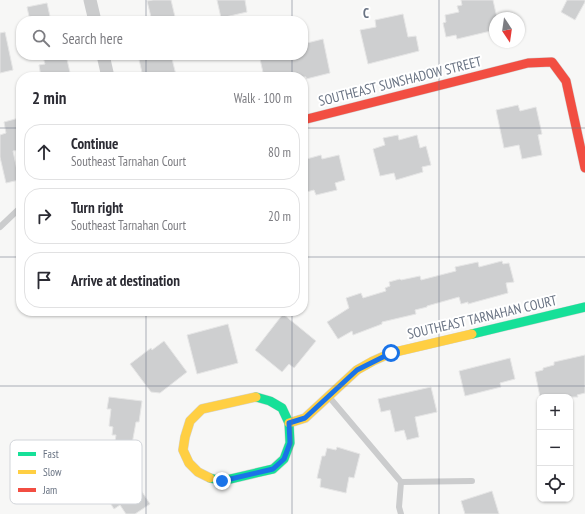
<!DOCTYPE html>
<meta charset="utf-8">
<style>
body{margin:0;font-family:"PT Sans Narrow",sans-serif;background:#f7f7f7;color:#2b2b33}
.controls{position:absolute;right:12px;bottom:12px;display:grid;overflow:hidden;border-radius:8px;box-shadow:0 1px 3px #0004}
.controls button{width:36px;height:36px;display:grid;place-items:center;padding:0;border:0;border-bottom:1px solid #e1e1e2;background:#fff;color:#2b2b33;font:20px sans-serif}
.compass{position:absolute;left:489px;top:12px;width:36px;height:36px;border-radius:50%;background:#fff;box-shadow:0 1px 3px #0004;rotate:167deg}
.stop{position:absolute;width:12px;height:12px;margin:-9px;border:3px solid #1a73e8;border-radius:50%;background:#fff}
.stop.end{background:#1a73e8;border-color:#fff;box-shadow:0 1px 4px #0008}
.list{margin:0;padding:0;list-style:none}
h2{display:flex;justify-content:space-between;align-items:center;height:52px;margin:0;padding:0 16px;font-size:17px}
h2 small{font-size:13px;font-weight:400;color:#7c7c81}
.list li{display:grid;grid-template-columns:26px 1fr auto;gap:12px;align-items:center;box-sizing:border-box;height:56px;margin:0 8px 8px;padding:0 8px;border:1px solid #e1e1e2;border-radius:16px}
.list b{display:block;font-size:15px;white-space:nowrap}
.list p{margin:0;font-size:13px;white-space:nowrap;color:#7c7c81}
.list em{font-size:13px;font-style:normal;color:#7c7c81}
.icon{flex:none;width:22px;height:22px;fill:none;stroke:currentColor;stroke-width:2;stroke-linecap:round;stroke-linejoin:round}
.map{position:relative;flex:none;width:585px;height:514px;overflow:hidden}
.search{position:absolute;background:#fff;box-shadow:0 1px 3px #0004;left:16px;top:16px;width:292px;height:44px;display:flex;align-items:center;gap:10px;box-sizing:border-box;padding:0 14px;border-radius:16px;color:#7c7c81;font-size:15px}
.panel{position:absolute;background:#fff;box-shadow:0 1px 3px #0004;left:16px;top:72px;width:292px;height:244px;border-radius:16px}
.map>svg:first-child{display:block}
.building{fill:#cecfd0;stroke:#e6e6e6}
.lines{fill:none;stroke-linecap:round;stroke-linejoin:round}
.fast-casing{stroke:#d4d4d4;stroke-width:10}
.slow-casing{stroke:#d4d4d4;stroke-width:10}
.jam-casing{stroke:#d4d4d4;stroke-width:10}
.lane{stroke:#cbcccd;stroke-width:6}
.street{stroke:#cbcccd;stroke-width:13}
.fast{stroke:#16e098;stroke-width:9}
.slow{stroke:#ffcf43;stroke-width:9}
.jam{stroke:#f24e42;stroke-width:9}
.route{stroke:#1a73e8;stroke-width:5}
.grid{fill:none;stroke:#697383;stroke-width:1;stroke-opacity:0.55}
.labels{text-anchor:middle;stroke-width:4;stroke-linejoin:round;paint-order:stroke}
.street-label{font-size:14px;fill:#697383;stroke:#fff}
.key{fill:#fff;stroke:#d2d5da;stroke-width:1}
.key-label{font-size:11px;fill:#697383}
.grid-label{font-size:13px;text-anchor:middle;font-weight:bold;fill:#697383;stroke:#fff;stroke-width:4;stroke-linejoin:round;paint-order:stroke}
</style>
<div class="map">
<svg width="585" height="514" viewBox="0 0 585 514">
<rect width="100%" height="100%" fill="#f7f7f6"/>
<path class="building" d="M153,0H171L176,21H152L147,1Z
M217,0H245L247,12L221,18Z
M461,0H493L497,18H495V30L457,39L456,35L446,37L443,23L446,22L445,15L459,12L457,6L462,5Z
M567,0H585V2L575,20L561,12Z
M47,3L51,21H30L27,7Z
M403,14L408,37L416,36L419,51L368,64L360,30L376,27L375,20Z
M5,32L13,70L0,73V33Z
M323,39L330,73L306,79V77H293L292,73L272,77H264L260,59L276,55H303V44Z
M51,55H66L71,77H41L39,65L45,64L43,57Z
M138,55H171L176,75L168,77H143Z
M518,105L520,111L536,107L542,134L538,135L542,155L522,159L519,145L504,148L496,110Z
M19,118L21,126V150L13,151L19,180L6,183L0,157V135L6,133L4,122Z
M398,135L399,140L417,135L420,148L426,146L431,165L422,167L423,172L396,180L394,173L380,176L373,149L385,145L383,138Z
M321,155L322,159L339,155L345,180L335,183L337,190L316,195L314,190L303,193V160Z
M502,261L503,264L509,263L514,282L506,283L508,293L468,304V302L461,304L459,297L427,306V307L415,310L416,314L382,322V324L353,335L352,331L338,339L327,322L349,308L346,298L361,293L363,298L386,291L385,288L390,286L389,282L400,279L401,280L420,276L421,280L456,271L455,267L478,262L479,267Z
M283,314L316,341L294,368L289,364L282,372L255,350Z
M228,324L238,363L197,374L187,335Z
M164,341L187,372L160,393L151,392L130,364L151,348L152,350Z
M585,355V393L577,395L578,397H540L535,372L543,370V368L554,365V362Z
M510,358L515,379L500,383L501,387L465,396L459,371Z
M431,387L437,412L415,417L419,437L407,440L404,430L395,432L390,410L381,412L378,399Z
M109,397L142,401L139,422H136L132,444L115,442L116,435H112L113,427L109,426L111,409H107Z
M337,447L360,454L354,478L349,477L346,493L320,487L321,479L317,478L322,456H325L327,448L336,450Z
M118,455L150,504L135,514H126L120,505L114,509L97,482L106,477L99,467Z
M492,491L499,514H465L461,501Z"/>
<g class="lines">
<g class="fast-casing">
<path id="fast" d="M472,334L585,307
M210,478L222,481L273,469L284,459L290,443L289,423L282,408L270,401L256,397"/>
</g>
<g class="slow-casing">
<path id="slow" d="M289,423L305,418L357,370L373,361L391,353L472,334
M210,478L198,472L189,463L183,450L185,437L190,421L202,409L256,397"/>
</g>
<g class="jam-casing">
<path id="jam" d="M303,120L528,63L552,62L566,81L585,168"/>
</g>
<path class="lane" d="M0,227L21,207
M330,398L401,482L472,481
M401,482L399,507L401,514"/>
<path class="street" d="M90,0L95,21
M103,55L108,77"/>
<use href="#fast" class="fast"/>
<use href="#slow" class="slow"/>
<use href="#jam" class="jam"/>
</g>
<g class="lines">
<path class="route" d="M222,481L273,469L284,459L290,443L289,423L305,418L357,370L391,353"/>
</g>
<path class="grid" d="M146,0V21M292,0V21M439,0V514M146,55V77M292,55V77M0,128H21M303,128H585M0,257H21M303,257H585M146,311V514M292,311V514M0,386H585"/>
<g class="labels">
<g class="street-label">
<text transform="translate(400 81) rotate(-14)" y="5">SOUTHEAST SUNSHADOW STREET</text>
<text transform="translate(482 317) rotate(-13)" y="5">SOUTHEAST TARNAHAN COURT</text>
</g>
</g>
<rect x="10" y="440" width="132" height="64" rx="6" class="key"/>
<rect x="18" y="452" width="18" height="4" fill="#16e098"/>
<rect x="18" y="470" width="18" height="4" fill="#ffcf43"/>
<rect x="18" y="488" width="18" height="4" fill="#f24e42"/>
<g class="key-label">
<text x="43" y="458">Fast</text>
<text x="43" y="476">Slow</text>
<text x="43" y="494">Jam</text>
</g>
<g class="grid-label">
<text x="366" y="18">C</text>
</g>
</svg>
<div class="controls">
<button>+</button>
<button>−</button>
<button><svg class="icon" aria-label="locate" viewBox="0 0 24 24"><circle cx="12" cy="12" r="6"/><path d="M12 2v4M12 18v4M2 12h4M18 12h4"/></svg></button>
</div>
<svg class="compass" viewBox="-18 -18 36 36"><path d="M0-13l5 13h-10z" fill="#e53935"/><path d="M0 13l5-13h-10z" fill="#7c7c81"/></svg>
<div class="stop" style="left:391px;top:353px"></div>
<div class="stop end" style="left:222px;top:481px"></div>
<div class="search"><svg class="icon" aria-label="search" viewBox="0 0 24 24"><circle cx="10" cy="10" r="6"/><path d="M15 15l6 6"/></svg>Search here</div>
<section class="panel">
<h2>2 min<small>Walk · 100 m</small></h2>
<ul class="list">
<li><svg class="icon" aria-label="ahead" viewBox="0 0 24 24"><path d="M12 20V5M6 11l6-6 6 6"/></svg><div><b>Continue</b><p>Southeast Tarnahan Court</p></div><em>80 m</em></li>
<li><svg class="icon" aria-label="right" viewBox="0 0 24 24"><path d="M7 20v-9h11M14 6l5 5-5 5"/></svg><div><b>Turn right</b><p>Southeast Tarnahan Court</p></div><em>20 m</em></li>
<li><svg class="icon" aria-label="arrive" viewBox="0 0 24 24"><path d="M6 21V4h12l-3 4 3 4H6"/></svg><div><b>Arrive at destination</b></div></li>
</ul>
</section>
</div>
